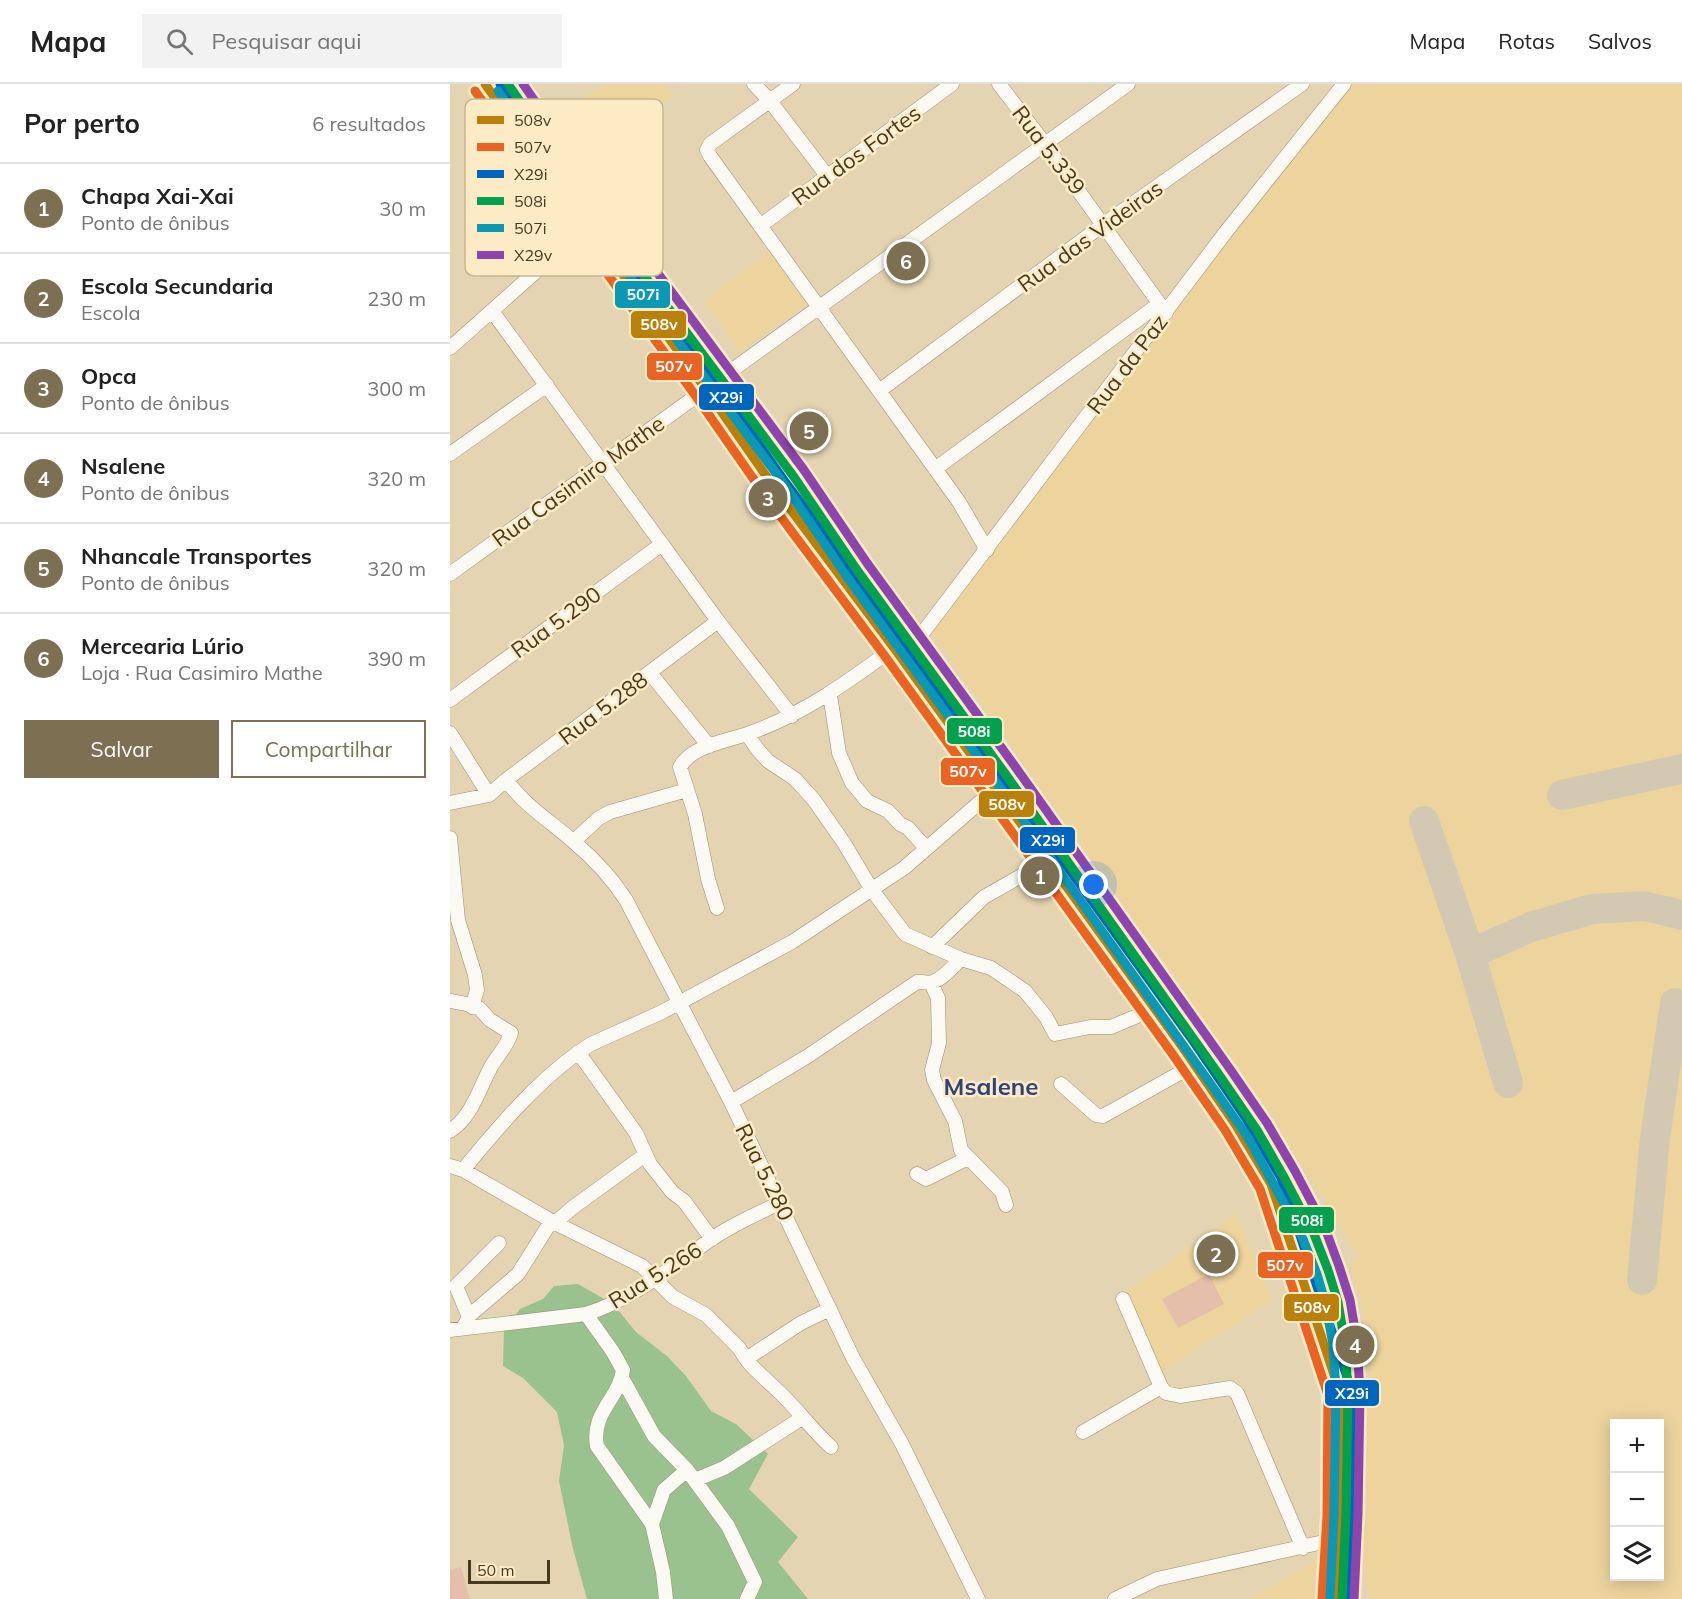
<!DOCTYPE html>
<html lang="pt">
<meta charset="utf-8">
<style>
body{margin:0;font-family:Mulish,sans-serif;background:#f2f2f2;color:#222}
.controls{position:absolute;right:18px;bottom:18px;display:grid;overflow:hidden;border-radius:0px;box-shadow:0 3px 15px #0003}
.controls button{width:54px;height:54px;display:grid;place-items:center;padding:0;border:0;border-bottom:2px solid #e0e0e0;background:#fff;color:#222;font:30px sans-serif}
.scale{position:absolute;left:18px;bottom:15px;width:82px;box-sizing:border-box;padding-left:6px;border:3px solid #45391f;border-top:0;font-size:16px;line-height:21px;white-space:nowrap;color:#45391f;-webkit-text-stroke:4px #fcebc5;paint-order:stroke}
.you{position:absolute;left:644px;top:801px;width:21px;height:21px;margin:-15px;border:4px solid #fff;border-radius:50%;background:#1a73e8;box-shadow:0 0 0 9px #1a73e833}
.badge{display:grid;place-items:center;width:39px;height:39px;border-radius:50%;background:#7d6f52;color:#fff;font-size:20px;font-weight:700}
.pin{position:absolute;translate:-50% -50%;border:3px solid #fff;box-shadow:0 2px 6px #0006}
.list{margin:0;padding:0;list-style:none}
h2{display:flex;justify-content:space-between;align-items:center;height:78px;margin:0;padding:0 24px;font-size:26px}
h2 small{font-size:20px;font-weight:400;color:#767676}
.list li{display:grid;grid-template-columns:39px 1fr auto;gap:18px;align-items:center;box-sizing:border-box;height:90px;padding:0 24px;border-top:2px solid #e0e0e0}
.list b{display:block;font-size:22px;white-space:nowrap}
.list p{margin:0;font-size:20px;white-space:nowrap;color:#767676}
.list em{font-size:20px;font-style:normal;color:#767676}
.actions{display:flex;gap:12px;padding:18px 24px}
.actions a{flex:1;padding:14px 0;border:2px solid #7d6f52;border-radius:0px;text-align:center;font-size:21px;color:#7d6f52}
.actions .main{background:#7d6f52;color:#fff}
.icon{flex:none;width:33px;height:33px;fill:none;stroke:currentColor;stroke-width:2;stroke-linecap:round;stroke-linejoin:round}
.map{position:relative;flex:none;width:1232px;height:1515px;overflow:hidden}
header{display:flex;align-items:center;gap:36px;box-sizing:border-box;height:84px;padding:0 30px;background:#fff;border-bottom:2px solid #e0e0e0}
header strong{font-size:28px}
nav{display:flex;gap:33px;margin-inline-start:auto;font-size:21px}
.search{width:420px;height:54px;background:#f2f2f2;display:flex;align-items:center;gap:15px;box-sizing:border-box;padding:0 21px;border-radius:0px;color:#767676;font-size:22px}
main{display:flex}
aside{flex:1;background:#fff}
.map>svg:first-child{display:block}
.built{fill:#edd49d;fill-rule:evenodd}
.green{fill:#e6bfab}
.water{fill:#9ac28f}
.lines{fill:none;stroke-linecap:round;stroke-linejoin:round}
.taxiway{stroke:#d3c9b3;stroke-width:30}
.minor-casing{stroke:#9b8f73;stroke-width:15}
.trunk-casing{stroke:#9b8f73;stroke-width:22}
.minor{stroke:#fbf9f3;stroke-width:14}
.trunk{stroke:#fbf9f3;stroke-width:21}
.bus-1-casing{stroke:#fcebc5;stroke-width:14}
.bus-2-casing{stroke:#fcebc5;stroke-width:14}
.bus-3-casing{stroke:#fcebc5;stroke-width:14}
.bus-4-casing{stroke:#fcebc5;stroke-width:14}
.bus-5-casing{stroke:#fcebc5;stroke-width:14}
.bus-6-casing{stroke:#fcebc5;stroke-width:14}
.bus-1{stroke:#b9800b;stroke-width:9}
.bus-2{stroke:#e96322;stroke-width:9}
.bus-3{stroke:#0065bd;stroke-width:9}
.bus-4{stroke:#03a14e;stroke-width:9}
.bus-5{stroke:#0a98b4;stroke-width:9}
.bus-6{stroke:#8e44ad;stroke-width:9}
.labels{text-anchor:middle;stroke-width:5;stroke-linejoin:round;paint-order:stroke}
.street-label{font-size:22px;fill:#45391f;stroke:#fcebc5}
.neighbourhood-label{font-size:24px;font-weight:bold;fill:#2e427b;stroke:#fcebc5}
.key{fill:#fcebc5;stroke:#c5b693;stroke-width:1.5}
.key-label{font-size:16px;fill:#45391f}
.line-badge{stroke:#fcebc5;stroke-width:2}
.badge-label{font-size:16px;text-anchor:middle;font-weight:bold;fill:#fff}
</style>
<header>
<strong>Mapa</strong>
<div class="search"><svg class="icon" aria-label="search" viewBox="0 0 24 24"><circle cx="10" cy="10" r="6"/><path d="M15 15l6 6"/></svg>Pesquisar aqui</div>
<nav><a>Mapa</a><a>Rotas</a><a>Salvos</a></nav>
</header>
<main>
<aside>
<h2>Por perto<small>6 resultados</small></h2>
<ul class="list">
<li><span class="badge">1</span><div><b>Chapa Xai-Xai</b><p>Ponto de ônibus</p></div><em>30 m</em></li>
<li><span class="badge">2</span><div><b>Escola Secundaria</b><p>Escola</p></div><em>230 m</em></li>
<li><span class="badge">3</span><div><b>Opca</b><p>Ponto de ônibus</p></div><em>300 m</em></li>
<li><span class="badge">4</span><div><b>Nsalene</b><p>Ponto de ônibus</p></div><em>320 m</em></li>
<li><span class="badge">5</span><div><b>Nhancale Transportes</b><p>Ponto de ônibus</p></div><em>320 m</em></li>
<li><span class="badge">6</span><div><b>Mercearia Lúrio</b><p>Loja · Rua Casimiro Mathe</p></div><em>390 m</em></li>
</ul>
<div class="actions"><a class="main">Salvar</a><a>Compartilhar</a></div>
</aside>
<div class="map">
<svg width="1232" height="1515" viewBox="0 0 1232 1515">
<rect width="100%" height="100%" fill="#e4d4b1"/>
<path class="built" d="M154,0H216L224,11L140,70L111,30Z
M891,0H1232V1515H920L913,1474L919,1247L900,1182L908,1171L819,1029L475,539ZM1164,1340H1210V1492H1164Z
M322,165L359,218L289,267L254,217Z
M786,1129L822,1217L712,1287L674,1210Z
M865,1477L863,1515H799Z"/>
<path class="green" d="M759,1190L774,1220L728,1244L712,1215Z
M11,1483L20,1515H0V1486Z"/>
<path class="water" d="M128,1200L163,1220L186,1248L217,1272L236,1292L261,1327L286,1340L318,1370L299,1405L348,1453L328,1478L358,1515H137L123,1465L109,1397L114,1361L107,1328L73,1294L53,1282L54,1246L70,1225L93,1215L104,1202Z"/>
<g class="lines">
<path class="taxiway" d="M1112,711L1232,685
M974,737L1020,870L1058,999
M1020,870L1081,843L1142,825L1194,822L1232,831
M1192,1196L1205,1054L1225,919"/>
<g class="minor-casing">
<path id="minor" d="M304,0L320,17L378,93
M343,0L260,60L257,66L260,72L509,418L537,466
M549,0L595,60L716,229
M310,142L502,0
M42,227L268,537L342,632
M0,264L137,142
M429,307L654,140L852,0
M0,370L97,301
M485,385L709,220
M0,490L678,0
M462,563L775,149L894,0
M444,564C396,599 354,630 297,650L308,666L318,677L345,695L364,716L394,759L422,806L455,850L511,875L541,884L575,907L596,933L605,950L640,943H661L704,925
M200,589L259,662
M380,611L389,669L402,699L417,717L438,727L450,740L458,744L476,764
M0,616L212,460
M0,649L39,711
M56,696C76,723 99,736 124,758C144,775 162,794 176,816L281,1018L403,1274L452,1360L528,1515
M39,711L56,696L268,537
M0,719L39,711
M0,754L8,836L25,891L27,906L22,923L29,924L40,936L61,949C58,961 48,971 42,981C29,1004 23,1032 0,1047
M124,757L149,734L160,728L237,706
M267,824L258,795L245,730L230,683C241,662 277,657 297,650
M482,863L534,813L578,788
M481,899L488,914L489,959L482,986L484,996L505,1037L511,1066L552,1108L556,1121
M0,917L22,921
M128,968L186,1049L200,1080L222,1108L234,1117L262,1155
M611,1000L646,1031L653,1032L744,981
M281,1018L358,972L467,898C473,897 477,900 482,898C492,896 503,882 511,875
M0,1082L13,1086L105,1139L192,1182L223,1213L256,1231L289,1264L296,1275L351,1239L380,1225
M13,1086C49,1042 93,990 141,960L212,928L342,858L454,784L545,705
M467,1090L476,1095L518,1074
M673,1215L711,1303L716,1309L730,1312L780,1304L787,1309L853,1464
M136,1230L163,1268L173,1286C169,1315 141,1328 147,1362L202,1440L213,1488L216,1515
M19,1233L6,1202L49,1159
M13,1244L20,1231L68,1190L100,1139H105L122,1124L195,1071
M0,1246L136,1230C183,1215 220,1184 260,1156C282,1141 306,1130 330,1119
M296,1275C305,1287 316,1295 326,1305C346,1323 361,1345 381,1363
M172,1294L204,1352L237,1386L278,1442L305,1498L297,1515
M633,1348L711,1303
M245,1396L274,1384L352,1334
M202,1440L214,1406L237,1386
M665,1515L707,1495L887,1455"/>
</g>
<g class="trunk-casing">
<path id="trunk" d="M35,0L255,304L326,406L444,564L600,782L731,961L785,1040L821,1100L890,1309L889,1432L884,1515
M58,0L141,120L344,393L407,486L554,688L711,910
M782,1009C825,1072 868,1142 887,1217C895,1246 896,1277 898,1308"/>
</g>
<use href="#minor" class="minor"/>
<use href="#trunk" class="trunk"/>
<g class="bus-1-casing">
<path id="bus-1" d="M35,0L255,304L326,406L444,564L731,961L785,1040L821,1100L890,1309L889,1432L884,1515"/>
</g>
<g class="bus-2-casing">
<path id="bus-2" d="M25,7L245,311L316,413L434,571L721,968L775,1046L810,1105L878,1311L877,1432L872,1514"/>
</g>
<g class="bus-3-casing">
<path id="bus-3" d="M50,0L265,297L336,399L454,557L741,954L795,1033L831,1094L902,1308L901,1432L896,1515"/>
</g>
<g class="bus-4-casing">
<path id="bus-4" d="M58,0L141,120L344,393L407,486L554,688L770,992L807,1046L834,1093L864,1150L878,1186L888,1218L895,1260L898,1309L896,1430L892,1515"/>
</g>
<g class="bus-5-casing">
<path id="bus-5" d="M48,7L131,127L334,400L397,493L544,695L760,999L797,1052L823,1099L853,1155L867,1190L876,1221L883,1261L886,1309L884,1430L880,1514"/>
</g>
<g class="bus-6-casing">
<path id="bus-6" d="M73,0L151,113L354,386L417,479L564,681L780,985L817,1039L845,1087L875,1144L889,1182L900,1216L907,1258L910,1309L908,1430L904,1515"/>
</g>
<use href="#bus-1" class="bus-1"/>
<use href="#bus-2" class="bus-2"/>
<use href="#bus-3" class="bus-3"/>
<use href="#bus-4" class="bus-4"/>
<use href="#bus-5" class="bus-5"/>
<use href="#bus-6" class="bus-6"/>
</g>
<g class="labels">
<g class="street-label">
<text transform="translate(599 66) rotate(53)" y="8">Rua 5.339</text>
<text transform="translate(406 71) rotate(-36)" y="8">Rua dos Fortes</text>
<text transform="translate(640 152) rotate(-36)" y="8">Rua das Videiras</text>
<text transform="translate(677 280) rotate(-53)" y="8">Rua da Paz</text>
<text transform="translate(128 397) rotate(-36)" y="8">Rua Casimiro Mathe</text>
<text transform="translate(106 538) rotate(-36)" y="8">Rua 5.290</text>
<text transform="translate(153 624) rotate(-37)" y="8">Rua 5.288</text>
<text transform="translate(315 1088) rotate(64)" y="8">Rua 5.280</text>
<text transform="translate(205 1191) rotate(-32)" y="8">Rua 5.266</text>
</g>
<g class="neighbourhood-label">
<text x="541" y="1011">Msalene</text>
</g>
</g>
<rect x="15" y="15" width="198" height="177" rx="9" class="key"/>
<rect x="27" y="32" width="27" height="8" fill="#b9800b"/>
<rect x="27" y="59" width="27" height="8" fill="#e96322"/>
<rect x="27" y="86" width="27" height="8" fill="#0065bd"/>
<rect x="27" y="113" width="27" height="8" fill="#03a14e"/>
<rect x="27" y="140" width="27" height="8" fill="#0a98b4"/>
<rect x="27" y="167" width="27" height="8" fill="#8e44ad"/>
<g class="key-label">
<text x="64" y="42">508v</text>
<text x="64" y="69">507v</text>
<text x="64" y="96">X29i</text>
<text x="64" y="123">508i</text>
<text x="64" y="150">507i</text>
<text x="64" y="177">X29v</text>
</g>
<g class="line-badge">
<rect x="164" y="196" width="57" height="29" rx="6" fill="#0a98b4"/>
<rect x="180" y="226" width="57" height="29" rx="6" fill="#b9800b"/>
<rect x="196" y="268" width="57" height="29" rx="6" fill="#e96322"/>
<rect x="248" y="299" width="57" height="28" rx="6" fill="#0065bd"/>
<rect x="496" y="633" width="57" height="28" rx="6" fill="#03a14e"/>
<rect x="490" y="673" width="56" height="29" rx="6" fill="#e96322"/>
<rect x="528" y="706" width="57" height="28" rx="6" fill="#b9800b"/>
<rect x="569" y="742" width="57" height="28" rx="6" fill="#0065bd"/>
<rect x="828" y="1122" width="57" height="28" rx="6" fill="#03a14e"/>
<rect x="807" y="1167" width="57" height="28" rx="6" fill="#e96322"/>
<rect x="833" y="1209" width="57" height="29" rx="6" fill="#b9800b"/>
<rect x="874" y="1295" width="56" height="28" rx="6" fill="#0065bd"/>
</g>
<g class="badge-label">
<text x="193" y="216">507i</text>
<text x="209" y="246">508v</text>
<text x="224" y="288">507v</text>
<text x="276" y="319">X29i</text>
<text x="524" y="653">508i</text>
<text x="518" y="693">507v</text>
<text x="557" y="726">508v</text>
<text x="598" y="762">X29i</text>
<text x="857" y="1142">508i</text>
<text x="835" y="1187">507v</text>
<text x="862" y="1229">508v</text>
<text x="902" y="1315">X29i</text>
</g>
</svg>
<div class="controls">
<button>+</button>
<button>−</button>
<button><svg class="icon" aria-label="layers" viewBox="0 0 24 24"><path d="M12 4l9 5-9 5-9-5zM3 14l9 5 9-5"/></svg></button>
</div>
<div class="scale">50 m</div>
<div class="you"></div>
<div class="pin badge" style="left:590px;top:792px">1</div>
<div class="pin badge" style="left:766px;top:1170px">2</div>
<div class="pin badge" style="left:318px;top:414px">3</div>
<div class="pin badge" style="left:905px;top:1261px">4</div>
<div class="pin badge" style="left:359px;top:347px">5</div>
<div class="pin badge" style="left:456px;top:177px">6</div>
</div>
</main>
